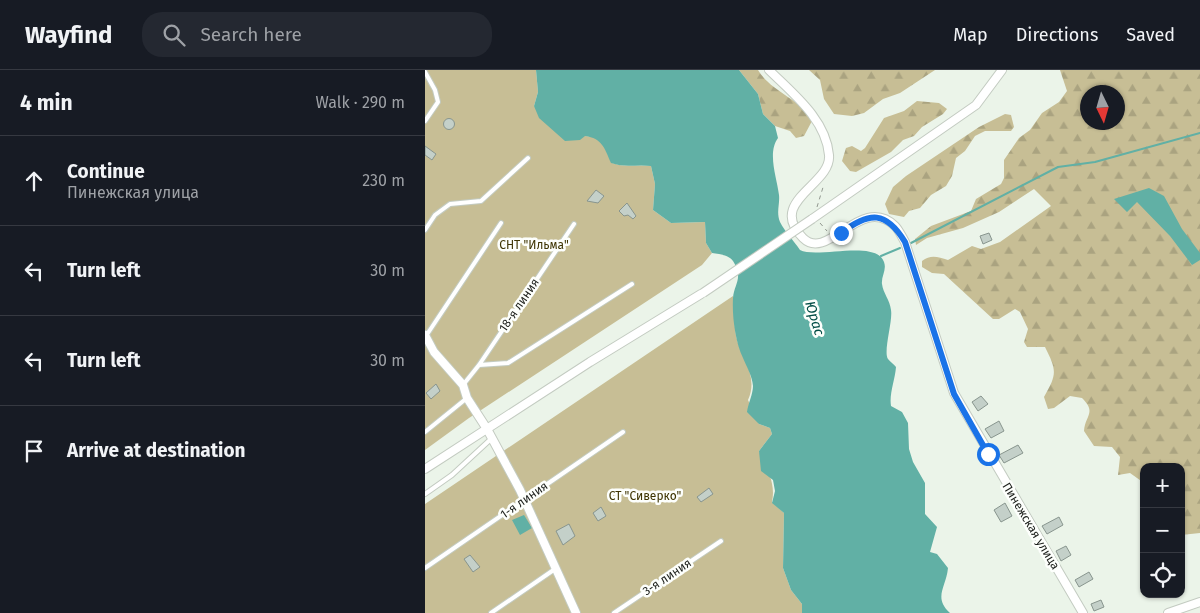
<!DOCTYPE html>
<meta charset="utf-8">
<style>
body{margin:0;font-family:"Fira Sans",sans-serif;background:#242831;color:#f1f3f6}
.controls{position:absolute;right:15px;bottom:15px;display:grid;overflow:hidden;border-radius:10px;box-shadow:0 1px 4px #0004}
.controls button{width:45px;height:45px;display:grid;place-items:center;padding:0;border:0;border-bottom:1px solid #363941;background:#171b24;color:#f1f3f6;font:25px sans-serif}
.compass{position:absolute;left:655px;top:15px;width:45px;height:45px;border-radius:50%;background:#171b24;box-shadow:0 1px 4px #0004;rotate:175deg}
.stop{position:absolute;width:15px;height:15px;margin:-11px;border:4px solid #1a73e8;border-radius:50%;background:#fff}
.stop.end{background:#1a73e8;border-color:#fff;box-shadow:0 1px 5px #0008}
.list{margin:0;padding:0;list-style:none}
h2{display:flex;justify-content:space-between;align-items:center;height:65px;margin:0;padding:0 20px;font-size:21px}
h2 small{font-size:16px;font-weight:400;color:#9ea1a6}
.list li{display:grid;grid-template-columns:32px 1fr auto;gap:15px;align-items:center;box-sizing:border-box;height:90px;padding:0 20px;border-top:1px solid #363941}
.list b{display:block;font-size:19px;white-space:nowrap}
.list p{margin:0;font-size:16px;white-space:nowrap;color:#9ea1a6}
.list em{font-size:16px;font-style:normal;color:#9ea1a6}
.icon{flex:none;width:28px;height:28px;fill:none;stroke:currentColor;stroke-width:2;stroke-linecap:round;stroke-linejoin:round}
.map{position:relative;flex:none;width:775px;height:543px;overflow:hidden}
header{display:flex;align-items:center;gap:30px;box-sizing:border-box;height:70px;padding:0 25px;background:#171b24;border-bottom:1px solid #363941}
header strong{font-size:24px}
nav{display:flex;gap:28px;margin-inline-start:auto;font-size:18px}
.search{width:350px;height:45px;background:#242831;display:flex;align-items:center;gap:12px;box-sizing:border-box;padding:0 18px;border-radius:20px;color:#9ea1a6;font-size:19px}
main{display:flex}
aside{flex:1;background:#171b24}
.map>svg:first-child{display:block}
.green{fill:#c7be95}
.forest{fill:url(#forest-firs);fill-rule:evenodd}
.water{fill:#61b0a5}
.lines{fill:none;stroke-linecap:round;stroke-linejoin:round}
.stream{stroke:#61b0a5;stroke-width:2}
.building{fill:#c4d0c9;stroke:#88958e}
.lane-casing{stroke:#c3cbc1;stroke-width:6}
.street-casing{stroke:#c3cbc1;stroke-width:10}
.path{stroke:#929890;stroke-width:1;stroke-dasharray:4 4;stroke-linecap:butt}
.lane{stroke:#fff;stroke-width:4}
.street{stroke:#fff;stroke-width:8}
.street-bridge-casing{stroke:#c3cbc1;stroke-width:10;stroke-linecap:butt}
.street-bridge{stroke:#fff;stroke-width:8}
.route{stroke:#1a73e8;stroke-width:6}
.labels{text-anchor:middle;stroke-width:5;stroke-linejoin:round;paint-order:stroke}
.park-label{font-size:12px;fill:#3e3402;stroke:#fdfffc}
.street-label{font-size:12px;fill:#1b1e1a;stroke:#fdfffc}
.water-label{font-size:14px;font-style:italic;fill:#024d45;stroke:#fdfffc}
</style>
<header>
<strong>Wayfind</strong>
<div class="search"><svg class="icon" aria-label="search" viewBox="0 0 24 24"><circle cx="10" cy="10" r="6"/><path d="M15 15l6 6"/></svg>Search here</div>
<nav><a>Map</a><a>Directions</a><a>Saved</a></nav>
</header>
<main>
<aside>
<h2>4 min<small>Walk · 290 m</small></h2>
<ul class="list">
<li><svg class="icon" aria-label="ahead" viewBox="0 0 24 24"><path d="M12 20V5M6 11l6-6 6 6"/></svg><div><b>Continue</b><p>Пинежская улица</p></div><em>230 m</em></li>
<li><svg class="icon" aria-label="left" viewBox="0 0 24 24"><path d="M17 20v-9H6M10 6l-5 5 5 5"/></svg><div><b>Turn left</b></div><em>30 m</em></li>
<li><svg class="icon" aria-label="left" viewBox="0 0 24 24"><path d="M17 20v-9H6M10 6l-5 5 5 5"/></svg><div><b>Turn left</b></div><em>30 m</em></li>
<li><svg class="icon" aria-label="arrive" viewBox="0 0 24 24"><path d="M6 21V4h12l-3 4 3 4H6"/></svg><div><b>Arrive at destination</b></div></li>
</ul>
</aside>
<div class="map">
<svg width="775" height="543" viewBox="0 0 775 543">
<defs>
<pattern id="forest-firs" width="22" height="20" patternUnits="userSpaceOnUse" patternTransform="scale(1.25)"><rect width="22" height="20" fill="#c7be95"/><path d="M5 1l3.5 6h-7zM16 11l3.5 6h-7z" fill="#aaa380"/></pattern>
</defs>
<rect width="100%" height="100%" fill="#ebf4e9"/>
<path class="green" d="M0,0H111L113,22L109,36L160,66L170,67L177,72L187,93C200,98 212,94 226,96L230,114L228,140L246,153L280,152L281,173L287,183L277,195L44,348L0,380Z
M308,226C309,239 309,253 311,266C316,289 334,305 323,330L334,354L345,358L347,364L334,381C342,399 351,413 347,432L359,443L358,498L366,520L377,534V543H0V434Z"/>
<path class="forest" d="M314,0H333C346,22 375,28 387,51L379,66L371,68L365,61L350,56L338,44L333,24Z
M384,0H510L475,23L458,29L439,43L427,46L409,44L399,29L395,10Z
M635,0H775V463L756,465V397H719V413L705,403L693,405L695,387L687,377L669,376L659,361C660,345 672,343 657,328L645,326L629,338L623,339L619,327C632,304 632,301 620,277H602L599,272L603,259L595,242L590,239L574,249H568L519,204L507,203L497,197V191C506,184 513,187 523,190L547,176L556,179L575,172L626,136L609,119L574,142L538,158L502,168L491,175L490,169L506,156L546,141L551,129L576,114L579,108V90L594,68L605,60L617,43L634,32L642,21ZM662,22H692V52H662Z
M492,31L514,33L522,39L518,44L497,57L489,66L478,70L466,82L431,102L425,101L417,91L421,78L427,76L436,81L440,78L459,48L479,41Z
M580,44L586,45L589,57L586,61H560L550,66L540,81L531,88L527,106L521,116L506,125L495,138L484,141L479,147L464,144L460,134L468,117L481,106L554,57Z"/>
<path class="water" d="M111,0H314L333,24L338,44L350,56L353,68C342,83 352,108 354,125C355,134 351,142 355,152C360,162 369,171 375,180C392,189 451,169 459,192C462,200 456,206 457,214C458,223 465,230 466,240C468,251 458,282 463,289C465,292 469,294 471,297C470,310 464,324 466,336L477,342L483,353L484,379L488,392L500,413V444L512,457L505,482L512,484L523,498C521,518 508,527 525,543H377V534L366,520L358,498L359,443L347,433L350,421L348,410L336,401L334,381L347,364L345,358L334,354L322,342C323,334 328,324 328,316C327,305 322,298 318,288C310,271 307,246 308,228C309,214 319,208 308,191C304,185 294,184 287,183L281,173L280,152L246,153L228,140L230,114L226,96C212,94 200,98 186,93C180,79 177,68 160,66L155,70L140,71L114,48L109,36L113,22Z
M724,118L739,126L757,159L775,183V190L767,195L745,166L712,132L702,142L689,129Z
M99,445L107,458L95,465L87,450Z"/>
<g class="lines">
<path class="stream" d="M486,173L633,97L670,92L775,63
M456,186L475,178"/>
</g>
<path class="building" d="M18.5 54a5.5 5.5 0 1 1 11 0a5.5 5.5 0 1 1-11 0Z
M0,76L11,84L7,90L0,85Z
M171,120L179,126L173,133L162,131Z
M202,133L211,146L208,149L203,145L199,146L194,141Z
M564,163L567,170L558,174L555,166Z
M11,314L15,321L6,329L1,323Z
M556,326L563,334L553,341L547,332Z
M574,351L579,361L566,368L560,359Z
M593,375L598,383L579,393L574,385Z
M284,418L288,424L276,432L272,427Z
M580,433L587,446L576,452L569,440Z
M176,437L181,446L173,451L168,443Z
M634,447L638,455L622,464L617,456Z
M144,454L150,466L138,475L131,461Z
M641,476L646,485L636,491L631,481Z
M45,485L55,497L48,502L39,489Z
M664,502L668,509L654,517L650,510Z
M676,530L679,537L669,541L666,534Z"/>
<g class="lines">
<g class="lane-casing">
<path id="lane" d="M0,2L10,20L13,32L0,51
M0,160L10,145L25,134L56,131L103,88
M1,266L76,153
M54,295L83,293L207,214
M38,315L54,295L149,154
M0,362L42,328
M0,424L27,405L67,368
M0,498L198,362
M66,543L130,499
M189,543L296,471"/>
</g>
<g class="street-casing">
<path id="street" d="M344,0C367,23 401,49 404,85C407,115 341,131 378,168C403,193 436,123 470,156C474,160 477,167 480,172L529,323L658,543
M387,149L551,35L577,0
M0,265L9,282L38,315L42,328L62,359L95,420L151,543
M0,399L165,292L276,224
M743,543L775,532"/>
</g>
<path class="path" d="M392,137L399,114
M395,153L402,161"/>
<use href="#lane" class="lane"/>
<use href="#street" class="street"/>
<g class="street-bridge-casing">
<path id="street-bridge" d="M278,223L387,149"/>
</g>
<use href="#street-bridge" class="street-bridge"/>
</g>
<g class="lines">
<path class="route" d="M416,163C445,141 461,141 480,172L529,324L563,384"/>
</g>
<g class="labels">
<g class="park-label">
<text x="109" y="179">СНТ "Ильма"</text>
<text x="220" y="430">СТ "Сиверко"</text>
</g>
<g class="street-label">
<text transform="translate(94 235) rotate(-56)" y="4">18-я линия</text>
<text transform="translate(99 430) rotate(-35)" y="4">1-я линия</text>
<text transform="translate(606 456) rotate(59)" y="4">Пинежская улица</text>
<text transform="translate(242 507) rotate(-34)" y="4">3-я линия</text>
</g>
<g class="water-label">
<text transform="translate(390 248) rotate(73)" y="5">Юрас</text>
</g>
</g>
</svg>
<div class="controls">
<button>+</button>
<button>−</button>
<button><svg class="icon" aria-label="locate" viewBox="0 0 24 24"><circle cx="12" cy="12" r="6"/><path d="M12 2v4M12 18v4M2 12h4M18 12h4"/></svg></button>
</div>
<svg class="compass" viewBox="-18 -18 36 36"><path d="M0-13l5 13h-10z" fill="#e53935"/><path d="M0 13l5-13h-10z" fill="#9ea1a6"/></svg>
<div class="stop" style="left:563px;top:384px"></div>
<div class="stop end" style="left:416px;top:163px"></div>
</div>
</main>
